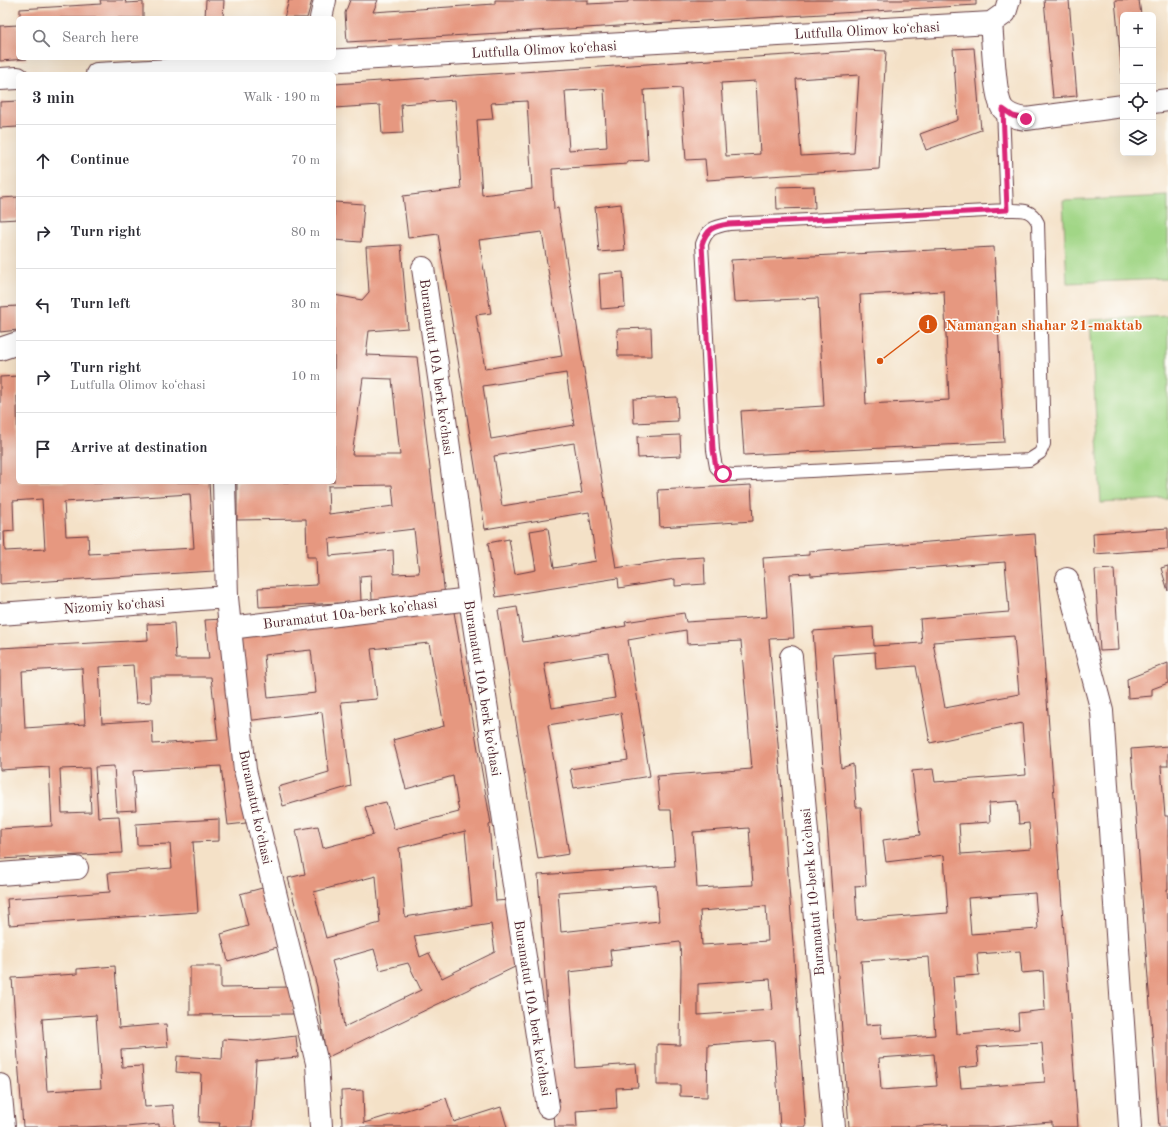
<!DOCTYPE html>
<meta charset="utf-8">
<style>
body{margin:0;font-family:"Old Standard TT",serif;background:#f2f2f3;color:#2b2b33}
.controls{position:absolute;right:12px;top:12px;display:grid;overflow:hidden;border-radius:6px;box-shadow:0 4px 16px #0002}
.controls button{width:36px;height:36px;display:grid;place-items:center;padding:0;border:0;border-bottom:1px solid #e1e1e2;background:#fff;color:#2b2b33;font:20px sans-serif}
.stop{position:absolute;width:12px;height:12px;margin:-9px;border:3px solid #db2777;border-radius:50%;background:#fff}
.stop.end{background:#db2777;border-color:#fff;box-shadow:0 1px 4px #0008}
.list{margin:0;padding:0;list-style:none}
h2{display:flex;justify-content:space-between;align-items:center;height:52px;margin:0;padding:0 16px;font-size:17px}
h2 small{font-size:13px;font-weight:400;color:#7c7c81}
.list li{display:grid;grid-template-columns:26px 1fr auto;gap:12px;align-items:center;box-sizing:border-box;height:72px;padding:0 16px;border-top:1px solid #e1e1e2}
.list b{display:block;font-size:15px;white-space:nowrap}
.list p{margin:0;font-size:13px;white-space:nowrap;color:#7c7c81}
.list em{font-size:13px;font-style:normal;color:#7c7c81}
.icon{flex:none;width:22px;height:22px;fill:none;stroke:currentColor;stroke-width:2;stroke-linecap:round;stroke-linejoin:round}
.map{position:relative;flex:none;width:1168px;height:1127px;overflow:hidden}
.search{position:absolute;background:#fff;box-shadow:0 4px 16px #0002;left:16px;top:16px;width:320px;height:44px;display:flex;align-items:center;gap:10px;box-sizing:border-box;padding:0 14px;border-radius:6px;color:#7c7c81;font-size:15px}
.panel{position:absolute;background:#fff;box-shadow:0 4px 16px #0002;left:16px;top:72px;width:320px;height:412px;border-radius:6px}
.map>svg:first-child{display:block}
.green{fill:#a1d686;stroke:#767a58}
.building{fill:#e69880;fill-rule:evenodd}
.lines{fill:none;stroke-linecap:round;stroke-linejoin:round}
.service-casing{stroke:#643c42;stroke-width:14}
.minor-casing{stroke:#643c42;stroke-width:24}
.service{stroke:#fff;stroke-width:12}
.minor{stroke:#fff;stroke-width:22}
.route{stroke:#db2777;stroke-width:5}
.labels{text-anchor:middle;stroke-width:3;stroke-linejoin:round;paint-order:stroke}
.street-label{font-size:14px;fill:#4a1f2b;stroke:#fdfcf7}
.leader{fill:none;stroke:#d8530f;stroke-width:1.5}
.callout-dot{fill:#d8530f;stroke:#fdfcf7;stroke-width:1.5}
.mark-label{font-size:12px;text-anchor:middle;font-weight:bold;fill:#fff}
.callout-label{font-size:15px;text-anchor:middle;font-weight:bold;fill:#d8530f;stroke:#fdfcf7;stroke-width:3;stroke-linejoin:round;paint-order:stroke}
</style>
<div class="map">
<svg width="1168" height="1127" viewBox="0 0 1168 1127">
<rect width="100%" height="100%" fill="#fdfcf7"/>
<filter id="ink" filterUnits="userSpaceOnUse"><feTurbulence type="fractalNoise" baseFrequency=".025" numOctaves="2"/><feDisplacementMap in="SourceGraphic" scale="8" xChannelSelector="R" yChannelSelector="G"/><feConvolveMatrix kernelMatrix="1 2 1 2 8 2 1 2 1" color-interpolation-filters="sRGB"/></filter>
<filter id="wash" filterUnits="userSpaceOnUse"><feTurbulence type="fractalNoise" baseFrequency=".012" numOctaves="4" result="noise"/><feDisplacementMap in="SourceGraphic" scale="16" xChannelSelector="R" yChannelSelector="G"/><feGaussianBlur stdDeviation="0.9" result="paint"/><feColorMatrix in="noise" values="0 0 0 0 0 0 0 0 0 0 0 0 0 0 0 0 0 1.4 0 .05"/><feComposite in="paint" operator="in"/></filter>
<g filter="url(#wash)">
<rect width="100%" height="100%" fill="#f4e1c7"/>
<path class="green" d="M1168,196V279L1067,283L1063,201Z
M1168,316V499L1101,503L1090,320Z"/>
<g id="blocks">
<path class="building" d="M100,0H125L126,3L143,2V18H20V9L101,4Z
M206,0H224L223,18H205Z
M289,0H312L307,18H284Z
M350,0H378L373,12L495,4V0H588V4L628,2V0H976V5L347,42L345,13Z
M1044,0H1069L1077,96L1053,98Z
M1115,0H1139L1141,15H1123V74H1122Z
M18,25V58H26L27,59L0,61V26Z
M974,48L981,130L926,150L920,134L958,120L953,49Z
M866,50L886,51L879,169L707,180L705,159L686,160L681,88L644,90L648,160L627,161V164L552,169L554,209L558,208L616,568L673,559L704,557L705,584L675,586V579L619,588L618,578L496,597L488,543L509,539L515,574L536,570L530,531L548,528L554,568L596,561L589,512L485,529L438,234L408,238L403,196L461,189L455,100L401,104L403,133L382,134L380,105L334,108V84ZM859,75L854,153L801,156L796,79ZM756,81L760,154L726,156L721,83ZM604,89L607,147L569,150L565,91ZM527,101L532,189L482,195L477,120L493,119L491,103ZM542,232L562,356L485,369L476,315L491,313L479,240ZM566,373L574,425L491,439L483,386ZM574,443L582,493L502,506L494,456Z
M18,101V127L0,128V102Z
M814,186L815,208L777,209L776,187Z
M18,197V219L0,220V198Z
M334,202L364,204L361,242L334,240Z
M621,204L625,250L599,252L595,207Z
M401,245L408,328L369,331L366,355L417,357L445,596L372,599L371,575L360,576L361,602L259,607L258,588L317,585L316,557H307L306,519L237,520V482H334V295L362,300L369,292L366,247ZM363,378L392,379L400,455H352ZM392,485L394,506L329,514L328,486ZM414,529L419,573L394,574L393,550L330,556L329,539Z
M994,247L1004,442L744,455L741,411L824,406L818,298L734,302L731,260ZM944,291L949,400L866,404L860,295Z
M623,272L625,307L601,309L599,274Z
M18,306V330L0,332V307Z
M651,328L652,356H618L617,329Z
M18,376V396H17L18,482H209L214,571L0,584V377ZM190,494L194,548L89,554L88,535L66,536L64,502ZM42,499L45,549L5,551L4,532L14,531L13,501Z
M677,397L678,421L634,423L633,399Z
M680,435L681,456L638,458L637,437Z
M751,485L753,521L660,527L658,490Z
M1168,528V549L1094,554L1093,533Z
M1035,534L1078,1127H1052V1122L990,1127H948V1124L904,1127H849L813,631L873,627L874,646L922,643L920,619L1009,612L1005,562L811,576V573L790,574L794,638L769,639L783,802L806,1127H780L774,1040L708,1045L707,1097L680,1096V1085H657V1044L680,1045L681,968L680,942L610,950L612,967L569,972L576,1068L636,1064L638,1087L616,1088L617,1108L576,1111L577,1127H555L538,875L675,866L671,810H660L657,776L752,769L741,641L687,644L686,630L628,640L650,776L574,788L570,769L628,760L621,713L548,725L569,854L538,859L498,610L517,607L523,642L626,626L625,622L684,613L686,622L767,617L763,558L809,555V551ZM1014,636L1019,694L945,708L933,642ZM875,652L876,669L916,666L930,743L1022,723L1026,775L935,782L933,769L912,771L920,835L883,840L886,862L944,855L948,913L857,920L855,886L866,885L861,807H856L853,764L841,768L833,655ZM608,653L615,698L552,708L544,663ZM1017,801L1019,824L1029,823L1031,849L961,854L959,824L990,822L989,803ZM749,828L753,885L697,888L693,832ZM656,885L659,921L561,932L558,892ZM1035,893L1038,929L971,934L968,898ZM766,906L768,941L702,945L700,911ZM1020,951L1022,973L1043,971L1045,1010L1018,1013L1019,1029L957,1034L953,977L979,975L977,954ZM929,957L935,1035L882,1039L881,1024L866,1025L861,961ZM770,979L773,1010L698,1015V984ZM1042,1043L1045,1082L961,1088L959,1068L979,1066L977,1047ZM934,1054L937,1086L881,1090L879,1058Z
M1168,566V591L1161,568Z
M1114,569L1119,650L1100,651L1095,570Z
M454,612L491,824L489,825L496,901L509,900L519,965L326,1058L317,987L288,878L305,874L296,830L318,826L323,848L373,835L365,807L386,802L394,829L459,812L453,776L406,789L393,740L444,726L429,643L371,649L377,699L341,702L351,786L283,806L278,787L329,772L322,712L245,721L235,636ZM311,650L316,693L268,698L264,655ZM465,831L472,906L405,917L399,848ZM376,876L380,923L326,938L314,892ZM491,924L495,952L442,978L429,953L420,957L414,936ZM374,949L380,970L408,963L421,990L344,1027L338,982L332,961Z
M223,619L246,823L228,825L221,766L133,771L136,810L117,811L114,766L95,767L98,817L119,816L122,853L0,859V829L52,826L49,767L0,770V648L148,640L147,624L174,623L176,659H209L205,620ZM133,665L136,703L151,702L150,677H211L218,740L153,744L152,720L102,723L99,667ZM82,668L85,724L25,728L22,671ZM89,768L91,812L62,813L60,769Z
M1168,663V683L1152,689V696L1128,698L1127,679Z
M1168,746V766H1161L1165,816H1168V889H1167L1168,905V1127H1159L1131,749Z
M219,819V841L193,842L198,912L9,925L7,899L110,892L108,873L172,868L170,844L137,845L136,824Z
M266,887L281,946L228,961L221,934L248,926L240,894Z
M115,966L119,1028L166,1024L168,1047L121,1050L122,1067L142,1066L145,1107L173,1105L175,1127H159V1124L126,1127H106V1126L84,1127H23L12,978L77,974V969ZM96,1015L101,1088L47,1091L42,1019Z
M190,966H221V988L292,987L293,1014L190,1015Z
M296,1036L298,1057L256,1061L252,1127H219L220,1123L199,1122L201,1074L176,1072L177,1056L222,1059L223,1039L254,1041Z
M363,1090L364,1123L446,1098L454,1122L501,1107L507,1127H342L341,1091Z"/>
</g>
</g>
<g filter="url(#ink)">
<use href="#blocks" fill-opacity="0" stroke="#643c42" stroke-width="1"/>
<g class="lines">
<g class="service-casing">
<path id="service" d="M1003,109L1007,210C1021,210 1031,208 1038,223L1044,444L1040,453L1029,460L733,475L723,474L716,467L713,450L702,244C707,229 713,227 729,224L1007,210"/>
</g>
<g class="minor-casing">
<path id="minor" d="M321,18L325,0
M991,23C993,40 994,98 1003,109C1009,116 1018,118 1026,119L1123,106
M97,74L991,23L1005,13L1009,0
M0,79L18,78
M1153,102L1168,100
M423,268L443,405L470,599L548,1107
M0,349L18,343
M224,482L227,597L230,628L245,770L317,1063L321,1127
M1067,579L1102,711L1130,1127
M0,614L227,597
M230,628L470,599
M791,657L834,1127
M0,874L77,868
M0,1085L4,1127"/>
</g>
<use href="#service" class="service"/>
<use href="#minor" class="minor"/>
</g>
</g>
<g class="lines" filter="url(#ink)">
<path class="route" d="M723,474L716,467L713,450L702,244C707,229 713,226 729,224L1007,210L1003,109L1013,116L1026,119"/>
</g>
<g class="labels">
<g class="street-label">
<text transform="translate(867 30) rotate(-3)" y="5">Lutfulla Olimov koʻchasi</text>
<text transform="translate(544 49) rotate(-3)" y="5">Lutfulla Olimov koʻchasi</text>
<text transform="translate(437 367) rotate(82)" y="5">Buramatut 10А berk koʼchasi</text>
<text transform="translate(114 605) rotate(-4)" y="5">Nizomiy koʻchasi</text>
<text transform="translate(350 613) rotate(-7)" y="5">Buramatut 10а-berk koʼchasi</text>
<text transform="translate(483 688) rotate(81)" y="5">Buramatut 10А berk koʼchasi</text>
<text transform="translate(256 807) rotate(78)" y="5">Buramatut koʻchasi</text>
<text transform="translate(812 892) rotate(-95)" y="5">Buramatut 10-berk koʼchasi</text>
<text transform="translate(533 1008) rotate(81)" y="5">Buramatut 10А berk koʼchasi</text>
</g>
</g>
<path class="leader" d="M880 361L928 324"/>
<g class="callout-dot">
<circle cx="880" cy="361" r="4"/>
<circle cx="928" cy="324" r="10"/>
</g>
<g class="mark-label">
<text x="928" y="329">1</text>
</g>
<g class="callout-label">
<text x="1044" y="330">Namangan shahar 21-maktab</text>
</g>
</svg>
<div class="controls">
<button>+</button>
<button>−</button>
<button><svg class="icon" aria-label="locate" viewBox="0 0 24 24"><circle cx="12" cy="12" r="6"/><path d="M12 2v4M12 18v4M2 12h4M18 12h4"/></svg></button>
<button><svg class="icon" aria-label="layers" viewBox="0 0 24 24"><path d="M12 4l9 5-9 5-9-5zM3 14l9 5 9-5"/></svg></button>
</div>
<div class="stop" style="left:723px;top:474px"></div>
<div class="stop end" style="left:1026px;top:119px"></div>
<div class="search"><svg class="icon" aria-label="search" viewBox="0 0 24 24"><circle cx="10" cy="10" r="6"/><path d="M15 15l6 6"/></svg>Search here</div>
<section class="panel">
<h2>3 min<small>Walk · 190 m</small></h2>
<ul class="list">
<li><svg class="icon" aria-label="ahead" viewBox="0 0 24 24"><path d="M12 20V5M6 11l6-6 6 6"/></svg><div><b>Continue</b></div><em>70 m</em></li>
<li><svg class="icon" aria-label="right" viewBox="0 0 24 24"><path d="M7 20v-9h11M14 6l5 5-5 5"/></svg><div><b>Turn right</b></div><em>80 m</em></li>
<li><svg class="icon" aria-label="left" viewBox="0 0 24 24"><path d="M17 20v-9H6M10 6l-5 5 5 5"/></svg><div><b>Turn left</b></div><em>30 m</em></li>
<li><svg class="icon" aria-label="right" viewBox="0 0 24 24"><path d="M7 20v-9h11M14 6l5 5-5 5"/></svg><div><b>Turn right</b><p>Lutfulla Olimov koʻchasi</p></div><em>10 m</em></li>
<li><svg class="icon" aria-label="arrive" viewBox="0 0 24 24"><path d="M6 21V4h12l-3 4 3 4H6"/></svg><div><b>Arrive at destination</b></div></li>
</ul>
</section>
</div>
